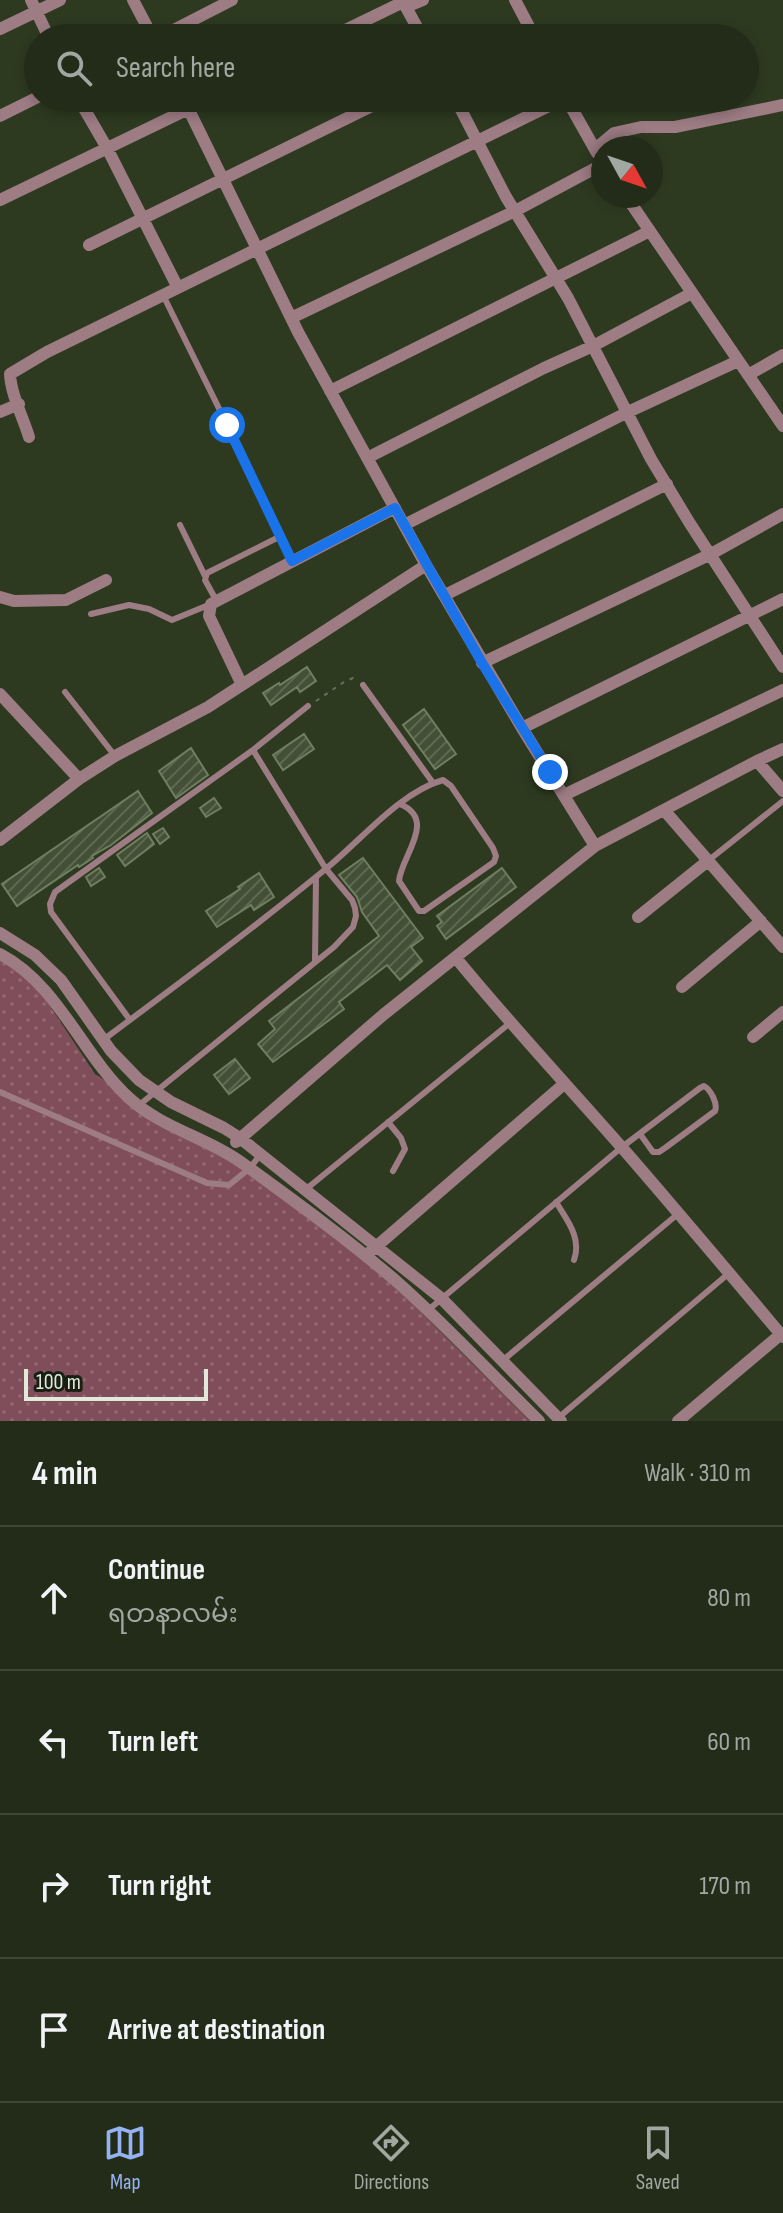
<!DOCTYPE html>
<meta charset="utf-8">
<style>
body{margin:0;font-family:"Sofia Sans Condensed","Noto Sans Myanmar",sans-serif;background:#2a3421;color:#f1f3f6}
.compass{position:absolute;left:591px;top:136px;width:72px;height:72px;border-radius:50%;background:#222c18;box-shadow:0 4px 12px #0003;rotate:130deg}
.scale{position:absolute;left:24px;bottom:20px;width:184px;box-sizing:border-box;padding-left:8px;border:4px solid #e1eada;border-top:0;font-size:22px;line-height:28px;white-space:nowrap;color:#e1eada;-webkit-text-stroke:6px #191f13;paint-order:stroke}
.stop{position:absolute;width:24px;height:24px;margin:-18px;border:6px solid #1a73e8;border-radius:50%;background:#fff}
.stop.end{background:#1a73e8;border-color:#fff;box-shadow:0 2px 8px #0008}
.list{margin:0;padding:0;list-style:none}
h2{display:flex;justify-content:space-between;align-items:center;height:104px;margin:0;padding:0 32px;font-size:34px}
h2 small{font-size:26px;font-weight:400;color:#a2a7a2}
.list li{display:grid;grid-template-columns:52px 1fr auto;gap:24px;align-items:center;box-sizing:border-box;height:144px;padding:0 32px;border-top:2px solid #3f4837}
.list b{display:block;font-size:30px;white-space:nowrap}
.list p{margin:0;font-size:26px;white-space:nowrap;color:#a2a7a2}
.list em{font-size:26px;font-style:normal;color:#a2a7a2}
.icon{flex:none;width:44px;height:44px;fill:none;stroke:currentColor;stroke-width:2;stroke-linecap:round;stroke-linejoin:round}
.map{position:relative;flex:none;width:783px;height:1421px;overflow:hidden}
.search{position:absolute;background:#222c18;box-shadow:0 4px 12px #0003;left:24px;right:24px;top:24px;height:88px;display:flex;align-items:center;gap:20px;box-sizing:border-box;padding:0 28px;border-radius:44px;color:#a2a7a2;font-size:30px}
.sheet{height:680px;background:#222c18}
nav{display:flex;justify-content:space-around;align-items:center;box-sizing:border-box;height:112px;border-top:2px solid #3f4837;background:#222c18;font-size:22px;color:#a2a7a2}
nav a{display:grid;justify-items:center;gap:4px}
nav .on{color:#95b2f1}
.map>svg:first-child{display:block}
.grass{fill:url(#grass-dots)}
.building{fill:url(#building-hatch);stroke:#6f7e61;stroke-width:2}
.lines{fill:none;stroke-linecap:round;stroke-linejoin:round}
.path{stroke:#66725b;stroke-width:2;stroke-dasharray:4 6;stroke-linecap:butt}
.lane{stroke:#9d7c84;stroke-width:6}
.street{stroke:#9d7c84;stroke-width:12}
.route{stroke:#1a73e8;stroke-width:10}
</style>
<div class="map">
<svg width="783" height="1421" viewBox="0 0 783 1421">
<defs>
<pattern id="grass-dots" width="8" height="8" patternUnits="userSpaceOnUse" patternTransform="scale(2)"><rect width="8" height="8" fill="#804e5a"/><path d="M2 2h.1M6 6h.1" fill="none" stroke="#926871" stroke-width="1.8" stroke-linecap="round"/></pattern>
<pattern id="building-hatch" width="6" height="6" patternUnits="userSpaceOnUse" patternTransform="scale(2)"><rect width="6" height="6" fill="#435035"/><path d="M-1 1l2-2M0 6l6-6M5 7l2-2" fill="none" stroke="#5e6952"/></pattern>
</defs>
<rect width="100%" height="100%" fill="#2d3a20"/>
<path class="grass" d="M0,954L32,979L95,1074L152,1112L259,1175L397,1288L530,1421H0Z"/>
<path class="building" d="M307,667L316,681L300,692L297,687L271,705L263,693L279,683L280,685Z
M424,709L456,754L435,769L403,725Z
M304,734L314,749L283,770L273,755Z
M191,748L208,775L176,798L159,771Z
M138,791L152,813L111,845L92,856L93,858L79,867L78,865L17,906L2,884Z
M214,798L221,808L206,817L200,808Z
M163,828L169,837L160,844L153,834Z
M147,833L154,844L125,866L117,855Z
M363,858L423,938L411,947L422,961L400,980L387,965L339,1002L344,1009L273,1062L258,1044L275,1029L269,1021L379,936L362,912L357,897L339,875Z
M99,868L105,877L91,886L86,877Z
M502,868L516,887L446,939L437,926L442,922L437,916Z
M259,873L274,897L254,910L251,905L217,927L206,911L240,889L238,887Z
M235,1059L250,1078L229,1094L214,1075Z"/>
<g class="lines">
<path class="path" d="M316,701L344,682L353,678L355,680"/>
<path class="lane" d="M163,295L278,528L292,561
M180,525L205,576
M216,600L205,580L207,573L281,536
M91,614L129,605L149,609L172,620L211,604
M363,685L433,783
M65,692L115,756
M709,860L783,801
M315,961L316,877
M130,1020L51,912L50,904L55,892L253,750L308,706
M103,1040C177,985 251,930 322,872C359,843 398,793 443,780L451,786L493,848L496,856L494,862L424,911H419L399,881C401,856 438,820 400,804
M0,1092L207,1183L229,1185L250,1168L260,1155
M138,1106L334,947L353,927L356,916L355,908L352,900L326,869L253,750
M388,1122L401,1138L405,1149L393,1171
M305,1190L510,1023
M556,1202C567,1220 582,1238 574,1260
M427,1311L622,1147L700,1088L704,1086C711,1090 718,1104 715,1111L665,1148L659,1152H653L640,1134
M502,1361L679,1213
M558,1418L728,1274"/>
<path class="street" d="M31,0L49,38
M133,0L153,38
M402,0L423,38
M515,0L535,38
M406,7L423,0
M0,29L60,0
M158,38L232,0
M329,38L403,2
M78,98L107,148L178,288
M455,98L506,197L568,298L651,459L689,522L783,667
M566,98L597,153
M0,116L38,97
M595,149L614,133L641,127H675L783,105
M626,196L783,426
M0,200L211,98
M89,245L388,98
M291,318L515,211L603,164
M748,375L783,355
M330,391L650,231
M0,412L19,404
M29,437C23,417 11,395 10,374L47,352L565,98
M367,458L544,368L593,346L692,293
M404,525L628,412L738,361
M426,565L522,728
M445,595L667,484
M0,597L14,601L66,600L106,580
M482,663L711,554L783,514
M242,685L209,616L211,604L395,508
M0,694L79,779L0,840
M757,761L783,791
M79,779L115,756L208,707L426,565L298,332L183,98
M564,795L783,690
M664,810L783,947
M595,846L522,728L783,599
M638,917L709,860
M0,933L35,955L61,980L111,1051L139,1080L171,1102L224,1128L240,1138L441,1298L561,1421
M0,954C59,985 82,1055 129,1098C163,1129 209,1138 245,1165C296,1202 347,1239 395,1280C444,1323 492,1375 539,1421
M456,958C510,1024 568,1086 625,1151C678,1212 730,1274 783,1337
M682,987L761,921
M753,1037L783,1012
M236,1142L383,1015L595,846L757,761L783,749
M370,1252L564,1084
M678,1421L781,1334"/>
</g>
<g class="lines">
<path class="route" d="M227,425L292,561L395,508L482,663L550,772"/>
</g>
</svg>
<svg class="compass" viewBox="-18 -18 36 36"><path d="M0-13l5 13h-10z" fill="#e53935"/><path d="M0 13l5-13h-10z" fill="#a2a7a2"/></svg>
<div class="scale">100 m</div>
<div class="stop" style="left:227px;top:425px"></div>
<div class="stop end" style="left:550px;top:772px"></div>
<div class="search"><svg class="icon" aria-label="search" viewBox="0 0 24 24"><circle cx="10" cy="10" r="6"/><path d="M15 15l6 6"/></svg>Search here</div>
</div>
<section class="sheet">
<h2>4 min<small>Walk · 310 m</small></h2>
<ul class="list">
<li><svg class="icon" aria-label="ahead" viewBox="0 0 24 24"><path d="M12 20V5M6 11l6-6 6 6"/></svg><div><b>Continue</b><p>ရတနာလမ်း</p></div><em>80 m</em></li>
<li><svg class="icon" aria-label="left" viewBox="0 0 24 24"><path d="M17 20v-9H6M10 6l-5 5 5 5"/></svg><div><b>Turn left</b></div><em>60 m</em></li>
<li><svg class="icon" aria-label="right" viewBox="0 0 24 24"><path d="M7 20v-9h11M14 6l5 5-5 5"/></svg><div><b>Turn right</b></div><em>170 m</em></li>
<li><svg class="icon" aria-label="arrive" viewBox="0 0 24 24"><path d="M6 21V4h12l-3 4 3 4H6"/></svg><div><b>Arrive at destination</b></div></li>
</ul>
</section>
<nav>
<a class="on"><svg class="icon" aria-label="map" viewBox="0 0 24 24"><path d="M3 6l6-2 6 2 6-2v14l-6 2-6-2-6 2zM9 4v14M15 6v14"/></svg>Map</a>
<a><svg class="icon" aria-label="directions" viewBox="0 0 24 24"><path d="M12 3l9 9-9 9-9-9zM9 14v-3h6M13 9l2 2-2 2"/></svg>Directions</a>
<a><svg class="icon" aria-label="saved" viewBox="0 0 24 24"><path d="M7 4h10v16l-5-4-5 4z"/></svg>Saved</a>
</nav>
